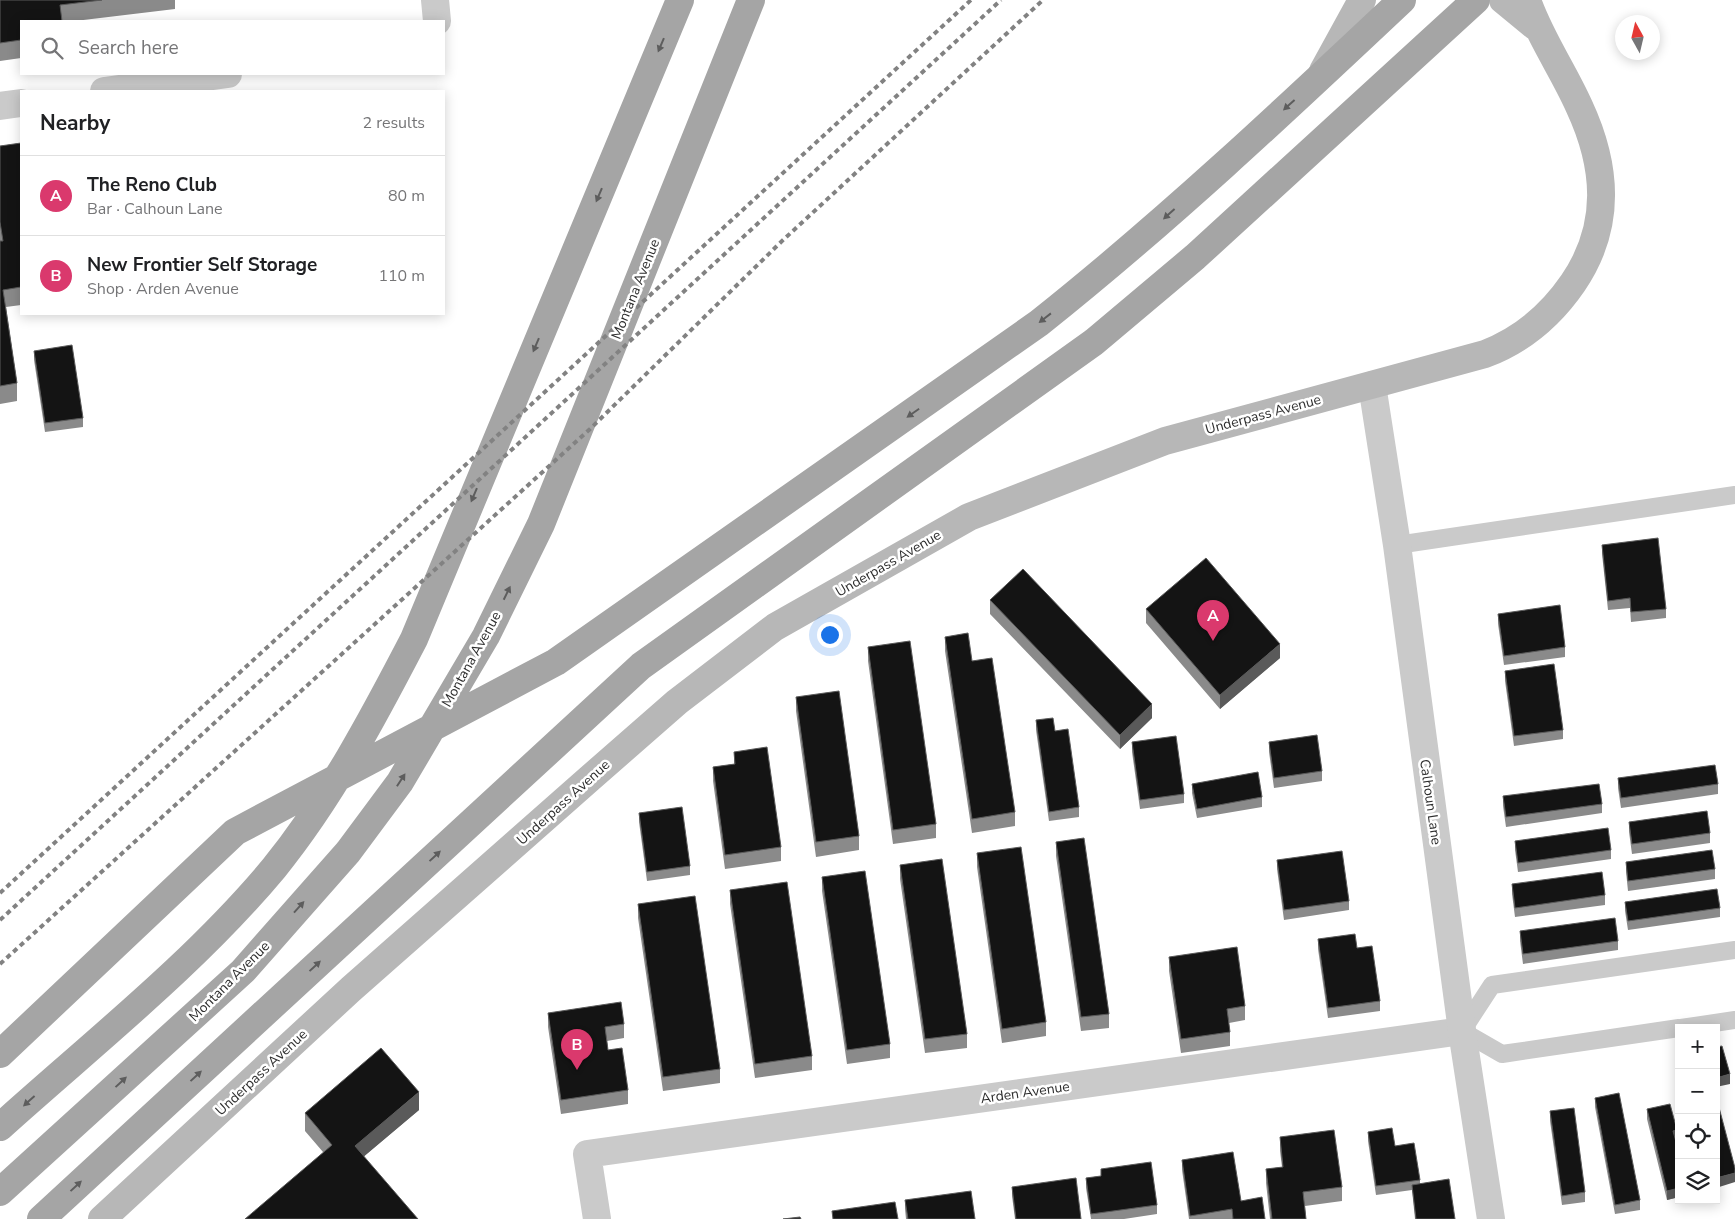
<!DOCTYPE html>
<meta charset="utf-8">
<style>
body{margin:0;font-family:"Nunito Sans",sans-serif;background:#f2f2f2;color:#202124}
.controls{position:absolute;right:15px;bottom:15px;display:grid;overflow:hidden;border-radius:0px;box-shadow:0 2px 12px #0003}
.controls button{width:45px;height:45px;display:grid;place-items:center;padding:0;border:0;border-bottom:1px solid #e0e0e0;background:#fff;color:#202124;font:25px sans-serif}
.compass{position:absolute;left:1615px;top:15px;width:45px;height:45px;border-radius:50%;background:#fff;box-shadow:0 2px 12px #0003;rotate:352deg}
.you{position:absolute;left:829px;top:634px;width:18px;height:18px;margin:-12px;border:4px solid #fff;border-radius:50%;background:#1a73e8;box-shadow:0 0 0 8px #1a73e833}
.badge{display:grid;place-items:center;width:32px;height:32px;border-radius:50%;background:#da396d;color:#fff;font-size:16px;font-weight:700}
.pin{position:absolute;translate:-50% -41px;filter:drop-shadow(0 1px 2px #0008)}
.pin::after{content:'';position:absolute;top:26px;width:18px;height:15px;background:inherit;clip-path:polygon(0 0,100% 0,50% 100%)}
.list{margin:0;padding:0;list-style:none}
h2{display:flex;justify-content:space-between;align-items:center;height:65px;margin:0;padding:0 20px;font-size:21px}
h2 small{font-size:16px;font-weight:400;color:#757577}
.list li{display:grid;grid-template-columns:32px 1fr auto;gap:15px;align-items:center;box-sizing:border-box;height:80px;padding:0 20px;border-top:1px solid #e0e0e0}
.list b{display:block;font-size:19px;white-space:nowrap}
.list p{margin:0;font-size:16px;white-space:nowrap;color:#757577}
.list em{font-size:16px;font-style:normal;color:#757577}
.icon{flex:none;width:28px;height:28px;fill:none;stroke:currentColor;stroke-width:2;stroke-linecap:round;stroke-linejoin:round}
.map{position:relative;flex:none;width:1735px;height:1219px;overflow:hidden}
.search{position:absolute;background:#fff;box-shadow:0 2px 12px #0003;left:20px;top:20px;width:425px;height:55px;display:flex;align-items:center;gap:12px;box-sizing:border-box;padding:0 18px;border-radius:0px;color:#757577;font-size:19px}
.panel{position:absolute;background:#fff;box-shadow:0 2px 12px #0003;left:20px;top:90px;width:425px;height:225px;border-radius:0px}
.map>svg:first-child{display:block}
.lines{fill:none;stroke-linecap:round;stroke-linejoin:round}
.service{stroke:#cacaca;stroke-width:18}
.minor{stroke:#cacaca;stroke-width:28}
.tertiary{stroke:#cacaca;stroke-width:28}
.secondary{stroke:#b7b7b7;stroke-width:28}
.primary{stroke:#a5a5a5;stroke-width:28}
.rail{stroke:#828282;stroke-width:4;stroke-dasharray:5 4;stroke-linecap:butt}
.wall{fill:#8a8a8a}
.shaded-wall{fill:#5a5a5a}
.building{fill:#141414;stroke:#5a5a5a}
.oneway{fill:#5d5d5d}
.labels{text-anchor:middle;stroke-width:5;stroke-linejoin:round;paint-order:stroke}
.street-label{font-size:14px;fill:#2d2d2d;stroke:#fff}
</style>
<div class="map">
<svg width="1735" height="1219" viewBox="0 0 1735 1219">
<rect width="100%" height="100%" fill="#fff"/>
<g class="lines">
<path class="service" d="M1397,545L1735,495
M1679,1028L1502,1054L1462,1031L1492,985L1735,950
M1681,1028L1735,1020"/>
<path class="minor" d="M435,0L437,21
M104,91L228,74
M0,106L21,103
M597,1219L587,1154L1462,1031"/>
<path class="tertiary" d="M1372,385L1397,545L1462,1031L1491,1219"/>
<path class="secondary" d="M1503,0L1536,27
M1323,71L1362,0
M102,1219L351,989L589,779L677,702L775,627L969,517L1165,441L1485,354C1522,340 1551,315 1573,283C1612,226 1607,166 1579,106C1563,70 1540,38 1527,0"/>
<path class="primary" d="M0,1054L235,832L556,662L1039,323C1166,222 1284,111 1402,0
M0,1127C92,1044 195,963 274,868C330,799 373,718 414,639L680,0
M0,1192L243,971L348,852L400,782L486,636L541,524L751,0
M41,1219L641,666L1094,342L1195,257L1476,0"/>
<path class="rail" d="M0,893L971,0
M0,920L1001,0
M0,964L590,429L782,241L1043,0"/>
</g>
<path class="wall" d="M0,0H175V9L75,21H21V58L0,61Z
M21,143V305L6,307L17,383V401L0,404V146Z
M34,351L83,418V427L45,432L34,360Z
M1602,545L1666,609V618L1631,622L1630,608L1608,610L1602,554Z
M990,600L1152,718L1120,749L990,614Z
M1146,609L1280,658L1220,709L1146,623Z
M1498,614L1565,647V657L1504,665L1498,624Z
M945,637L972,661L1015,812V826L972,833L945,651Z
M868,647L936,824V838L893,844L868,661Z
M1505,671L1563,730V739L1514,746L1505,681Z
M796,697L859,836V850L816,857L796,711Z
M1036,720L1055,731L1079,807V817L1049,821L1036,730Z
M1132,742L1184,794V803L1140,809L1132,752Z
M1269,742L1322,771V781L1274,788L1269,752Z
M734,752L781,847V861L725,869L713,781V767L734,764Z
M1618,778L1718,784V794L1621,808L1618,788Z
M1192,784L1262,797V807L1197,818L1192,793Z
M1503,796L1602,804V813L1506,827L1503,806Z
M639,813L690,866V875L647,881L639,822Z
M1629,822L1710,833V843L1632,854L1629,832Z
M1515,841L1611,850V859L1518,872L1515,850Z
M1056,842L1109,1014V1028L1081,1031L1056,856Z
M977,853L1046,1022V1036L1002,1043L977,867Z
M1277,860L1349,901V910L1284,920L1277,869Z
M1626,862L1715,869V879L1628,891L1626,872Z
M900,865L967,1034V1048L925,1053L900,879Z
M822,877L890,1044V1058L847,1064L822,891Z
M1512,884L1605,895V905L1515,917L1512,894Z
M730,890L812,1056V1070L755,1078L730,904Z
M1625,902L1720,908V917L1628,930L1625,911Z
M638,904L720,1069V1083L663,1091L638,918Z
M1520,931L1618,941V950L1523,964L1520,941Z
M1318,939L1357,948L1380,1001V1011L1328,1018L1318,949Z
M1169,957L1245,1006V1020L1229,1023L1230,1032V1046L1181,1053L1169,971Z
M548,1013L624,1024V1038L607,1041L608,1050L628,1090V1104L561,1114L548,1027Z
M1595,1098L1640,1200V1210L1615,1214L1595,1107Z
M1647,1109L1677,1140H1675L1679,1153V1197L1667,1200L1647,1119Z
M419,1110L364,1156L323,1152L305,1131V1113Z
M1550,1111L1585,1192V1202L1562,1205L1550,1121Z
M1368,1132L1395,1146L1420,1180V1183L1455,1219H1415L1412,1190L1376,1195L1368,1141Z
M1280,1137L1342,1187V1201L1305,1206L1306,1219H1270L1266,1183V1169L1282,1167L1280,1151Z
M1182,1160L1241,1201L1265,1219H1189L1182,1170Z
M1101,1169L1157,1205V1214L1124,1219H1091L1086,1188V1178L1101,1176Z
M1012,1187L1081,1219H1015L1012,1196Z
M905,1200L975,1219H906L905,1209Z"/>
<path class="shaded-wall" d="M1280,644V658L1220,709V695Z
M1152,704V718L1120,749V735Z
M1730,1074V1084L1716,1087V1078Z
M419,1092V1110L355,1164V1146Z
M1677,1130V1140L1673,1141V1131Z
M1735,1173V1182L1716,1188V1178Z
M1679,1188V1197L1667,1200V1191Z"/>
<path class="building" d="M0,0H102L60,5L62,21H21V40L0,43Z
M21,143V287L3,290L17,383L0,386V241H3L0,222V146Z
M72,345L83,418L45,423L34,351Z
M1658,538L1666,609L1631,612L1630,598L1608,601L1602,545Z
M1206,558L1280,644L1220,695L1146,609Z
M1023,569L1152,704L1120,735L990,600Z
M1560,605L1565,647L1504,656L1498,614Z
M968,633L972,661L992,658L1015,812L972,819L945,637Z
M910,641L936,824L893,830L868,647Z
M1554,664L1563,730L1514,736L1505,671Z
M839,691L859,836L816,842L796,697Z
M1053,718L1055,731L1068,729L1079,807L1049,812L1036,720Z
M1317,735L1322,771L1274,778L1269,742Z
M1176,736L1184,794L1140,800L1132,742Z
M767,747L781,847L725,855L713,767L735,764L734,752Z
M1715,765L1718,784L1621,798L1618,778Z
M1258,772L1262,797L1197,809L1192,784Z
M1599,784L1602,804L1506,817L1503,796Z
M682,807L690,866L647,872L639,813Z
M1707,811L1710,833L1632,844L1629,822Z
M1608,828L1611,850L1518,863L1515,841Z
M1084,838L1109,1014L1081,1017L1056,842Z
M1021,847L1046,1022L1002,1029L977,853Z
M1712,850L1715,869L1628,881L1626,862Z
M1342,851L1349,901L1284,910L1277,860Z
M942,859L967,1034L925,1039L900,865Z
M865,871L890,1044L847,1050L822,877Z
M1602,872L1605,895L1515,908L1512,884Z
M787,882L812,1056L755,1064L730,890Z
M1717,889L1720,908L1628,921L1625,902Z
M695,896L720,1069L663,1077L638,904Z
M1615,918L1618,941L1523,954L1520,931Z
M1355,934L1357,948L1372,946L1380,1001L1328,1008L1318,939Z
M1237,947L1245,1006L1227,1009L1230,1032L1181,1039L1169,957Z
M621,1002L624,1024L605,1027L608,1050L622,1048L628,1090L561,1100L548,1013Z
M1722,1046L1730,1074L1716,1078V1047Z
M381,1048L419,1092L355,1146L418,1219H245L332,1145L305,1113Z
M1619,1093L1640,1200L1615,1205L1595,1098Z
M1716,1096L1735,1168V1173L1716,1178Z
M1670,1104L1677,1130L1673,1131L1679,1153V1188L1667,1191L1647,1109Z
M1574,1108L1585,1192L1562,1196L1550,1111Z
M1392,1128L1395,1146L1414,1143L1420,1180L1376,1186L1368,1132Z
M1334,1130L1342,1187L1303,1192L1306,1219H1272L1266,1169L1283,1167L1280,1137Z
M1233,1152L1241,1201L1262,1197L1265,1219H1233L1232,1209L1190,1216L1182,1160Z
M1151,1162L1157,1205L1091,1214L1086,1178L1101,1176V1169Z
M1076,1178L1081,1219H1016L1012,1187Z
M1449,1179L1455,1219H1416L1412,1185Z
M971,1191L975,1219H908L905,1200Z
M895,1202L898,1219H833L832,1211Z
M800,1217L801,1219H783Z"/>
<defs><path id="oneway-solid" d="M-6-.8H1V-3.2L6.5 0L1 3.2V.8H-6Z" transform="scale(1.25)"/></defs>
<g class="oneway">
<use href="#oneway-solid" transform="translate(661 45) rotate(113)"/>
<use href="#oneway-solid" transform="translate(1289 105) rotate(138)"/>
<use href="#oneway-solid" transform="translate(599 195) rotate(113)"/>
<use href="#oneway-solid" transform="translate(1169 214) rotate(138)"/>
<use href="#oneway-solid" transform="translate(1045 318) rotate(142)"/>
<use href="#oneway-solid" transform="translate(536 345) rotate(113)"/>
<use href="#oneway-solid" transform="translate(913 413) rotate(145)"/>
<use href="#oneway-solid" transform="translate(474 495) rotate(113)"/>
<use href="#oneway-solid" transform="translate(507 593) rotate(-64)"/>
<use href="#oneway-solid" transform="translate(401 780) rotate(-57)"/>
<use href="#oneway-solid" transform="translate(435 856) rotate(-43)"/>
<use href="#oneway-solid" transform="translate(299 907) rotate(-48)"/>
<use href="#oneway-solid" transform="translate(315 966) rotate(-43)"/>
<use href="#oneway-solid" transform="translate(196 1076) rotate(-43)"/>
<use href="#oneway-solid" transform="translate(121 1082) rotate(-43)"/>
<use href="#oneway-solid" transform="translate(29 1101) rotate(138)"/>
<use href="#oneway-solid" transform="translate(76 1186) rotate(-43)"/>
</g>
<g class="labels">
<g class="street-label">
<text transform="translate(635 289) rotate(-68)" y="5">Montana Avenue</text>
<text transform="translate(1263 414) rotate(-15)" y="5">Underpass Avenue</text>
<text transform="translate(888 563) rotate(-30)" y="5">Underpass Avenue</text>
<text transform="translate(471 659) rotate(-61)" y="5">Montana Avenue</text>
<text transform="translate(563 802) rotate(-42)" y="5">Underpass Avenue</text>
<text transform="translate(1431 802) rotate(82)" y="5">Calhoun Lane</text>
<text transform="translate(229 981) rotate(-45)" y="5">Montana Avenue</text>
<text transform="translate(261 1072) rotate(-43)" y="5">Underpass Avenue</text>
<text transform="translate(1025 1092) rotate(-8)" y="5">Arden Avenue</text>
</g>
</g>
</svg>
<div class="controls">
<button>+</button>
<button>−</button>
<button><svg class="icon" aria-label="locate" viewBox="0 0 24 24"><circle cx="12" cy="12" r="6"/><path d="M12 2v4M12 18v4M2 12h4M18 12h4"/></svg></button>
<button><svg class="icon" aria-label="layers" viewBox="0 0 24 24"><path d="M12 4l9 5-9 5-9-5zM3 14l9 5 9-5"/></svg></button>
</div>
<svg class="compass" viewBox="-18 -18 36 36"><path d="M0-13l5 13h-10z" fill="#e53935"/><path d="M0 13l5-13h-10z" fill="#757577"/></svg>
<div class="you"></div>
<div class="pin badge" style="left:1213px;top:641px">A</div>
<div class="pin badge" style="left:577px;top:1070px">B</div>
<div class="search"><svg class="icon" aria-label="search" viewBox="0 0 24 24"><circle cx="10" cy="10" r="6"/><path d="M15 15l6 6"/></svg>Search here</div>
<section class="panel">
<h2>Nearby<small>2 results</small></h2>
<ul class="list">
<li><span class="badge">A</span><div><b>The Reno Club</b><p>Bar · Calhoun Lane</p></div><em>80 m</em></li>
<li><span class="badge">B</span><div><b>New Frontier Self Storage</b><p>Shop · Arden Avenue</p></div><em>110 m</em></li>
</ul>
</section>
</div>
